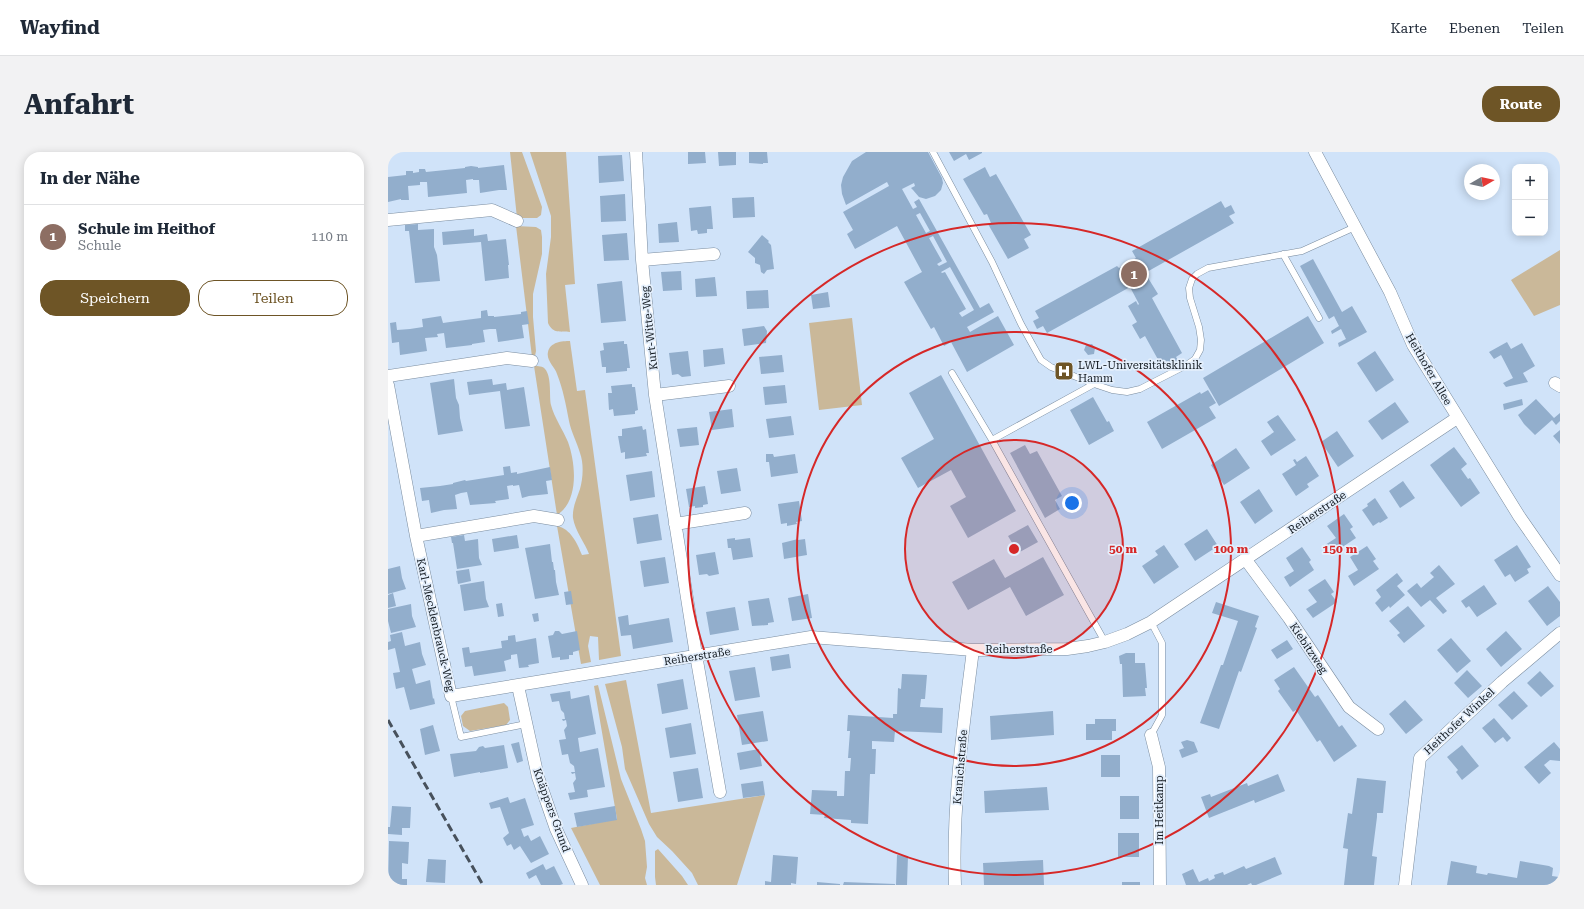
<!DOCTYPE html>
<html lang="de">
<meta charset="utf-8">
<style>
body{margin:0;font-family:"Roboto Serif",serif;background:#f2f2f3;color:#1f2937}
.controls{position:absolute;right:12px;top:12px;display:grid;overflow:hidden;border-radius:8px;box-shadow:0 2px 10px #0003}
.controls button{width:36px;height:36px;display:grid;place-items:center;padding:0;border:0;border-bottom:1px solid #e0e1e3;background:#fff;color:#1f2937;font:20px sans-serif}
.compass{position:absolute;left:1076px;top:12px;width:36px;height:36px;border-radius:50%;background:#fff;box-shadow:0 2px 10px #0003;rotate:81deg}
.you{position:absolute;left:684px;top:351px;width:14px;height:14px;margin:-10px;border:3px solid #fff;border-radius:50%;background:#1a73e8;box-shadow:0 0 0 6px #1a73e833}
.badge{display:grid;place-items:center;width:26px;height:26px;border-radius:50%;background:#6e5526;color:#fff;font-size:13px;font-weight:700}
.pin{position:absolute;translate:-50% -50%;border:2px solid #fff;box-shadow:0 1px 4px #0006}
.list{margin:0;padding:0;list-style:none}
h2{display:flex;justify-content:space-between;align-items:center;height:52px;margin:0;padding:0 16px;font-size:17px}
h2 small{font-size:13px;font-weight:400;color:#747a83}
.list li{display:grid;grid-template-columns:26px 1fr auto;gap:12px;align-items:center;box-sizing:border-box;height:64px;padding:0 16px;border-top:1px solid #e0e1e3}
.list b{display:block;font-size:15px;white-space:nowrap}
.list p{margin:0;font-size:13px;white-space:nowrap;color:#747a83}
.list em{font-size:13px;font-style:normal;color:#747a83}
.actions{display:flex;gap:8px;padding:12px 16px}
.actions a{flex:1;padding:9px 0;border:1px solid #6e5526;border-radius:16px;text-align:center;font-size:14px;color:#6e5526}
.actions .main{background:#6e5526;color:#fff}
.map{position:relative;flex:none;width:1172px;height:733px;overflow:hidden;border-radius:16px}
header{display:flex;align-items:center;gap:24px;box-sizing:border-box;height:56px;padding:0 20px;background:#fff;border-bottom:1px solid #e0e1e3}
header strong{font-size:19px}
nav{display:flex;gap:22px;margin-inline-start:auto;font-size:14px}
.intro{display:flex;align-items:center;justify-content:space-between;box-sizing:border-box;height:96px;padding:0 24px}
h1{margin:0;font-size:28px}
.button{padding:10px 18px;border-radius:16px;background:#6e5526;color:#fff;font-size:14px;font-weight:700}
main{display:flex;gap:24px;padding:0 24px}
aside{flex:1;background:#fff;border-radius:16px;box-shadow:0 2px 10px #0003}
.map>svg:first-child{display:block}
.green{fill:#cab899}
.building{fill:#92aecc;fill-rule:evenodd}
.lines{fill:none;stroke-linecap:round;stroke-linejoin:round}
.lane-casing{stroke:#7a8c9f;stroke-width:7}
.street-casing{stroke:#7a8c9f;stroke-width:13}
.lane{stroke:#fff;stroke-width:6}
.street{stroke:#fff;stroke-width:12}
.rail{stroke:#47515c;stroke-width:3;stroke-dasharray:8 4;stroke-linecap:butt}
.ring{fill:none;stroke:#d62828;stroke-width:2}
.labels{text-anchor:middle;stroke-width:3.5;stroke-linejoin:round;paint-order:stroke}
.street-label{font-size:11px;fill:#131a21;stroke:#e4effc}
.poi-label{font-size:11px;fill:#131a21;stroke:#e4effc;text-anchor:start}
.centre{fill:#d62828;stroke:#e4effc;stroke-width:2}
.ring-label{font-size:12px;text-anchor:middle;font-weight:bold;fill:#d62828;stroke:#e4effc;stroke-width:3.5;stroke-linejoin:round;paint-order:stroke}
</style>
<header>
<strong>Wayfind</strong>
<nav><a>Karte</a><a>Ebenen</a><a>Teilen</a></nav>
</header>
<div class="intro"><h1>Anfahrt</h1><a class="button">Route</a></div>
<main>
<aside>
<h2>In der Nähe<small></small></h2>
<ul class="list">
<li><span class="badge" style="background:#8d6e63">1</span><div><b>Schule im Heithof</b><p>Schule</p></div><em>110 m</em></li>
</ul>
<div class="actions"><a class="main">Speichern</a><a>Teilen</a></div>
</aside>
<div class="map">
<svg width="1172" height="733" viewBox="0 0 1172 733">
<rect width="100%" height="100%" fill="#d0e3f9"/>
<path class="green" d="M122,0H134L154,55L153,63L149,66H129Z
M142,0H178L187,132L177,133L182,180C172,179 165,182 160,171L158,122L163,85V64Z
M128,74L148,75L153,78L154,85V102L145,142V165L148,199L147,204L144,205Z
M1172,98V153L1146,164L1123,128Z
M464,166L474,253L431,258L421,171Z
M182,189L189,239L197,238L233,504L211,508L210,485L202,484L200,494L203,510L193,512L169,374C183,377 189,391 194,403L201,402C197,391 187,379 185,366C184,356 189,346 192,337C195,326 196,312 192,301C189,290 183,280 181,269C178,253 175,237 169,222C167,215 158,209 160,200C162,190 174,189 182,189Z
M146,214C150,214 155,214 157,217C164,225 161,244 163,253C166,265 175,278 180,290C188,312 191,349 169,363Z
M238,528L263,661L377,643L349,733H310L304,721L284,699L269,685L261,672L237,617L234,595L217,532Z
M210,533L233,627L253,677L257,689L259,715L257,726L259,733H212L183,676L229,667L206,534Z
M116,551L120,555L122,568L118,573L82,579L75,574L73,564L77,559Z
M270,697L294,724L300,733H268L267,725V699Z"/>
<path class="building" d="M300,0H317L318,11L300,12Z
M330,0H348V13L331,14Z
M361,0H379L380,11H375V12L361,11Z
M478,0H540L554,26L555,31L553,38L547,44L538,47L531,45L525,38L523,36L527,34L526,31L514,37L525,57L529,55L526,50L531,47L592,156L601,151L606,160L579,175L582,180L610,164L626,193L579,220L563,190L556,194L546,175L543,177L516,130L534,120L509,74L467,97L459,82L465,78L455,60L501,34L499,30L458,53L454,42L453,33L455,25L464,9ZM532,61L542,79L538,81L528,63ZM545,84L559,110L551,114L549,112L554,109L541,86ZM562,115L586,158L574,165L571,161L578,157L557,120L554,121L553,120Z
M561,0H594V1L581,8L578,2L566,9Z
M234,3L236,29L211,31L210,4Z
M116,13L119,38H111L92,41L91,28H85V27L78,28L79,41L40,45L39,30H32V33L20,34L21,48H13V47L0,50V25L18,23V19H25V21L31,20V17H37L38,20L77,16V15L83,14L90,15V16Z
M597,15L602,25L608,22L643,83L636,87L641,96L620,107L600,72L603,71L599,62L596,63L575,27Z
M237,42L238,69L213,70L212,44Z
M366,45L367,65L345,66L344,46Z
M833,49L837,56L843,53L847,61L841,64L846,71L757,121L770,142L764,146L794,201L788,205L791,210L783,214L780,209L773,213L757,184L752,187L744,173L749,170L740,154L748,149L750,153L751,152L742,135L659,181L655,174L649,177L645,169L651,166L647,159L729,114L731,116L748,106L744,99Z
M323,54L325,77H319V81L310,82L309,78L303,79L301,56Z
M289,70L291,90L271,91L270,72Z
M30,72V78L46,77V95L49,103L52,129L27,131L21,79H17V73Z
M86,77V84L99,82L100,89L118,87L121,113H120L121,126L97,129L93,90L55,93L54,80Z
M239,81L241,108L216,109L214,83Z
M374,83L381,89L380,90L383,93L386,117L379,118L376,122L373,120L372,113L367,111V106L360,100Z
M925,107L954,160L964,154L979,180L951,195L950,191L958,187L953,177L944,182L943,179L951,174L946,164L941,167L912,114Z
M293,119L294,138L275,139L273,120Z
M327,125L329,144L308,145L307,127Z
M234,129L238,169L213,171L209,132Z
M380,138L381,156L359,157L358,139Z
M440,140L442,155L425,157L423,143Z
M99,158L100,164H106V165L133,162V160L139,159L141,172L134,173L136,186L110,190L108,177H102L95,178L97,190L84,192V193L58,196L56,181L49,182L50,185L37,186L39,199L12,203L11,190L4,191L2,171L8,170L9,178L22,177L35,175L34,167L53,164L55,171L62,170L93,166V159Z
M920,164L936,191L831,254L815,226Z
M376,174L379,179L378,191L356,194L354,177Z
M236,189V192H239L242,216H239V219L218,221V215H214L212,199L216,198L215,191Z
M1119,190L1123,197L1134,191L1147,214L1135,221L1140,230L1118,235L1115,231L1125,226L1113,203L1106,207L1101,200Z
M704,192L707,196L706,202L700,203L696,198L698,193Z
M335,196L337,212L316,215L315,198Z
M300,199L303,224L294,225L290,222L284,223L281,201Z
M987,199L1006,228L988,240L969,211Z
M394,203L396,220L373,222L371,205Z
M553,223L628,359L580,386L562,354L578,345L563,318L530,336L513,306L546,287L521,241Z
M66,227L68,246L71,253L72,266L75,279L50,283L42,231Z
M104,227L105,233L118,231L119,238L136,235L142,274L117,277L112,239L81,243L79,230Z
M244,232V235H247L250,258L247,259V262L226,264L225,257L221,258L220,241H224L223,234Z
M397,233L399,251L377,253L375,235Z
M820,238L828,251L821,255L828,266L774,297L759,270L812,240L813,242Z
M705,245L719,270L721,269L726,279L701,293L682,258Z
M1134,247L1135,253L1116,258L1115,252Z
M1148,247L1166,266L1172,261V269L1168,273L1164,268L1147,283L1136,272L1130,263Z
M1007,250L1021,270L994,288L980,269Z
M344,257L346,275L324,278L321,260Z
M890,263L908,288L883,304L873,289L886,280L879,270Z
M403,264L406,283L381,286L378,267Z
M254,274L255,278L258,277L261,301H258L259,304L237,307V300L233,301L230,284H234V277Z
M309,275L311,293L292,295L289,277Z
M1172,278V292L1165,284Z
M949,279L966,304L950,315L933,290Z
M637,293L642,302L649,299L674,344L667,348L672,357L657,366L622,301Z
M1066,295L1079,312L1073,317L1080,327L1082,326L1092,341L1073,355L1042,313Z
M848,296L862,316L836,333L823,313Z
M378,302H385L386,305L407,302L410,321L383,325L381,310H378Z
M918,304L931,324L919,332L921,335L908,344L894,322L908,313L905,308L907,307L909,310Z
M122,314L123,321L129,320V322L162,315L164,328L158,329L160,342L141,344L134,346L131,333L125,334V333L119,334L121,347L107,349L108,351L82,353L79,340L73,341L67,343L69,357L56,358L43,361L41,348L34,349L32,336L52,334L65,332V331L77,328L78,329L116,323L115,315Z
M349,316L353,339L333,342L329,319Z
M264,319L267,345L242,349L238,323Z
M1015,329L1027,346L1012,356L1001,339Z
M317,334L320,352L315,353V355L307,356V354L301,355L298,337Z
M871,337L885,359L867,372L852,350Z
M987,346L1000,366L992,371L991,370L985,374L974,358L980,354L979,352Z
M411,349L414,369L408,370L409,372L399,374V371L393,372L390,352Z
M270,362L274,388L249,392L245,366Z
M956,362L965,375L962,377L968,386L944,402L937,393L948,386L939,374Z
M640,373L650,390L630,401L620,384Z
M819,377L830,394L807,409L796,392Z
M76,383L77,389L90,387L91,406L94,413L69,417L65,391H64L63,385Z
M129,383L131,396L106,400L104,387Z
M347,386V388L362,386L365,405L345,408L343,396H340L339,387Z
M410,387V388L417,387L419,403L396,407L394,391Z
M162,392L164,410H165L166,418H167L168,430L171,443L147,447L137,396Z
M776,393L791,415L766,432L754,414L770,403L767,399Z
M1129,393L1143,415L1139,417L1141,421L1127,430L1122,422L1117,425L1106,408Z
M979,394L988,407L985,409L991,417L966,434L960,424L970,418L962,405Z
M914,395L923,408L921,410L926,418L902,435L896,425L906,419L898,406Z
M327,400L331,422L321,424L319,422L311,423L308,403Z
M277,405L281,431L256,435L252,409Z
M655,405L676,443L638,464L622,435L580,458L564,430L606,407L617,426Z
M1051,413L1067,432L1048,446L1059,459L1055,462L1042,448L1033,455L1019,439L1029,431L1033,436L1046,425L1042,421Z
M12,414L14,426L18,437L0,442V417Z
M81,417L83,429L70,432L68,419Z
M1009,421L1015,429L1009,434L1017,443L1002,456L1001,454L994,460L987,451L993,445L988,438Z
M937,427L946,440L943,442L949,450L925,466L918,457L929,450L920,438Z
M96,429L98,447L101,455L76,459L72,433Z
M1096,433L1109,452L1089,465L1081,454L1078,456L1073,449Z
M1160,434L1172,450V464L1159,474L1140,449Z
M183,439L185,452L178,453L176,440Z
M5,441L8,454L0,456V443Z
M420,442L424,466L404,469L400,446Z
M381,446L386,470L380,471V473L364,474L360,449Z
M828,450L871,464L867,475L869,476L853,520L851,519L831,577L812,571L833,513H835L850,469L824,461Z
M114,451L116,464L110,465L108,452Z
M23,452L24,464L28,475L3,481L0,469V457Z
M1020,454L1037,474L1016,491L1009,483L1012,481L1001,469Z
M347,455L351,478L322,483L318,460Z
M150,461L151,469L146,470L144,462Z
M240,463L241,473L281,466L285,490L245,497L243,483L233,484L230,465Z
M167,479H171L174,482L189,479L192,498L185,500V503H181V507L172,508V505L164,506L160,484L165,483Z
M1118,479L1134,497L1113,515L1098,497Z
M14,480L17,494L32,490L34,502L38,513L24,517L28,532L42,528L45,547L46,546L47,552L22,558L16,535L8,537L5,521L12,520L7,496L0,498V490L3,489L2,483Z
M127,483L128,490L148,486L151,511L140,513L141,515L131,516L129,502L123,503V507L116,509L118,519L86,524L84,514L77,515L74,496L81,495L82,501L114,496L113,489L120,488V484Z
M1063,486L1083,509L1069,521L1049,498Z
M899,488L905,497L889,507L883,498Z
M738,501H747V511H757L759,536H757L758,544L735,545L734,512H732L731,504Z
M401,502L403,516L384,519L382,505Z
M367,515L372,545L347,549L341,519Z
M906,515L927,545L930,543L951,575L954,573L969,594L946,610L932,588L929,590L908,558L905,560L890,539L892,537L886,528Z
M1079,518L1094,534L1080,546L1066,531Z
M1152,519L1166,534L1153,545L1139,531Z
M514,522L539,523L537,547H533L532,555L555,556L554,581L507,579L506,590L484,589V597H488L487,622H482L480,672L463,671V668L436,666L437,663L422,662L424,638L449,639V644H456L457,619H462L463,606H460L462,579H459L460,563L505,566V562H509L510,536L513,537Z
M295,527L300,557L274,562L269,532Z
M182,539L183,547L201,543L208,582L190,586L192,600L210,596L217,635L199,638L200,645L182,648L180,641L187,640L185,631L188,627L187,621L184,622L183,620H187L186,614L182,611L180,602L174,603L171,588L178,587L176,578L179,574L178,568L175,569L174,567H177L176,561L173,558L171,549L164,550L162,542Z
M1126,539L1140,554L1124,568L1110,553Z
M1017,548L1035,568L1018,582L1001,562Z
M375,559L380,589L354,593L349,563Z
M665,559L666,583L603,588L602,564Z
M1106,566L1123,586L1119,590L1115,585L1107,591L1094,576Z
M707,567H728V579H724V588H698V572H707Z
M303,571L308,602L282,606L277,576Z
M45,573L52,599L37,603L32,577Z
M799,588L806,590L810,600L794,606L791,598L796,596L793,590Z
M131,590L135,609L129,611L123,592Z
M1166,590L1172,597V609L1162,608L1156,613L1163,621L1151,632L1136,615Z
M116,593L120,616L92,621V620L66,625L62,602L88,599L91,595L95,594L97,596Z
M1074,593L1091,614L1074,628L1068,620L1070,618L1059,605Z
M371,597L374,614L352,618L349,601Z
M713,603H732V625H713Z
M310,616L315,646L290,650L285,620Z
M890,622L897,639L867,651L866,648L821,666L813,645L822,642L823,645L859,631L860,634Z
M969,626L998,629L995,661H989V665L984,704L989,705L986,733H956L960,697L955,696L960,661L964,662Z
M375,629L377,643L355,646L353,632Z
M659,635L661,658L597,661L596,639Z
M732,644H751V667H732Z
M120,645L122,651L137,646L146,673L133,677L136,685L140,683L143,689L152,684L161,702L143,711L132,694L126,698L123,692L119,694L115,686L121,681L112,655L103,657L101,651Z
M4,654L23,655L22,676H14V683L0,682V675H2Z
M227,654L229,668L189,675L186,661Z
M730,681H751V705H730Z
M1,689L21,690L20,712L14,711V727H19V733H0Z
M385,703L410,705L408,732L403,731V733H377V729L383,730Z
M509,703L520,704L519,733H508Z
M887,705L894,722L868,733H864L863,731L859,733H798L794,722L805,717L811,730L820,726L821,729L827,726L826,723L835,720L836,723L856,714L858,717Z
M40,707L58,708L57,731L38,730Z
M655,708L656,733H596L595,711Z
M1063,709L1089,714L1088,721L1099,723L1100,721L1129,726L1132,709L1161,714L1165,716L1164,724L1171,725L1169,733H1059Z
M155,712L158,718L166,714L175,732L172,733H153L148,723L141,727L138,721Z
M429,730L452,732V733H429Z
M456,730L507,732V733H455Z
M734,730H752V733H734Z"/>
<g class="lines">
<g class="lane-casing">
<path id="lane" d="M545,0L604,110L633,172L653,208L663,215L706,232L724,238L739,240L752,237L797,214L807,207L812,198L813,188L811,175L802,146L801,136L804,127L809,122L820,116L914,99L967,75
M895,102L931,166
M564,221L604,288
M706,232L604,288L717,490
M763,470L774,491V563L763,583
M63,544L73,585L138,572"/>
</g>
<g class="street-casing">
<path id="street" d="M248,0L254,108L267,243L308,503L332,640
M927,0L1002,140L1025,193L1131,364L1172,423
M0,68L104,58L129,69
M254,108L326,102
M0,224L119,206L144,209
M1167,231L1172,234
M0,233L28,384L63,544L423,485L585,498L679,497L700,494L717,490L739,482L763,470L1069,266
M267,243L341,234
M287,372L357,361
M28,384L146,364L170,368
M858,408L901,466L961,555L990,577
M130,534L150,625L168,677L194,733
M763,583L771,615L772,733
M567,733C564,654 575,576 585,498
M1017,733L1032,606L1114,530L1172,481"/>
</g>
<use href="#lane" class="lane"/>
<use href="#street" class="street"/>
<path class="rail" d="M0,568L95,733"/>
</g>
<circle cx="626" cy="397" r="109" fill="#d62828" fill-opacity=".12"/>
<g class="ring">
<circle cx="626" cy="397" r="109"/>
<circle cx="626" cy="397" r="217"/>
<circle cx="626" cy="397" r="326"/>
</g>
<defs>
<g id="hospital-square" transform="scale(1)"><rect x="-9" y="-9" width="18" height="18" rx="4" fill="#6e5526" stroke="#e4effc"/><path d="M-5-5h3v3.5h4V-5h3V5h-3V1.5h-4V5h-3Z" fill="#fff"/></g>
</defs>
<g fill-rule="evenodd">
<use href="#hospital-square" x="676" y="219"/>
</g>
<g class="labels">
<g class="street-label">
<text transform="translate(261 176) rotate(-96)" y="4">Kurt-Witte-Weg</text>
<text transform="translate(1041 217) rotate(60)" y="4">Heithofer Allee</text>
<text transform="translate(929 360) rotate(-34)" y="4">Reiherstraße</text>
<text transform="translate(48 473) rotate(77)" y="4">Karl-Mecklenbrauck-Weg</text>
<text transform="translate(921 496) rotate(56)" y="4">Kiebitzweg</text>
<text x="631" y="501">Reiherstraße</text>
<text transform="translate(309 504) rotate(-9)" y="4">Reiherstraße</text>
<text transform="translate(1071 569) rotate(-43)" y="4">Heithofer Winkel</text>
<text transform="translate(572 615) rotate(-85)" y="4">Kranichstraße</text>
<text transform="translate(164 658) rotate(70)" y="4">Knäppers Grund</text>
<text transform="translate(771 658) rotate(-90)" y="4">Im Heitkamp</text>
</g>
<g class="poi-label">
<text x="690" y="217">LWL-Universitätsklinik<tspan x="690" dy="13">Hamm</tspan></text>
</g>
</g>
<circle cx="626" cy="397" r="6" class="centre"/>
<g class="ring-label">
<text x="735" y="401">50 m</text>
<text x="843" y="401">100 m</text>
<text x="952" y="401">150 m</text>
</g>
</svg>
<div class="controls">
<button>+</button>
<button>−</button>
</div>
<svg class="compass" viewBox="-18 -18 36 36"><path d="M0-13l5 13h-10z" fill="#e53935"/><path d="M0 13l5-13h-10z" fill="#747a83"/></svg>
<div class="you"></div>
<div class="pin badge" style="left:746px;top:122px;background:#8d6e63">1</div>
</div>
</main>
